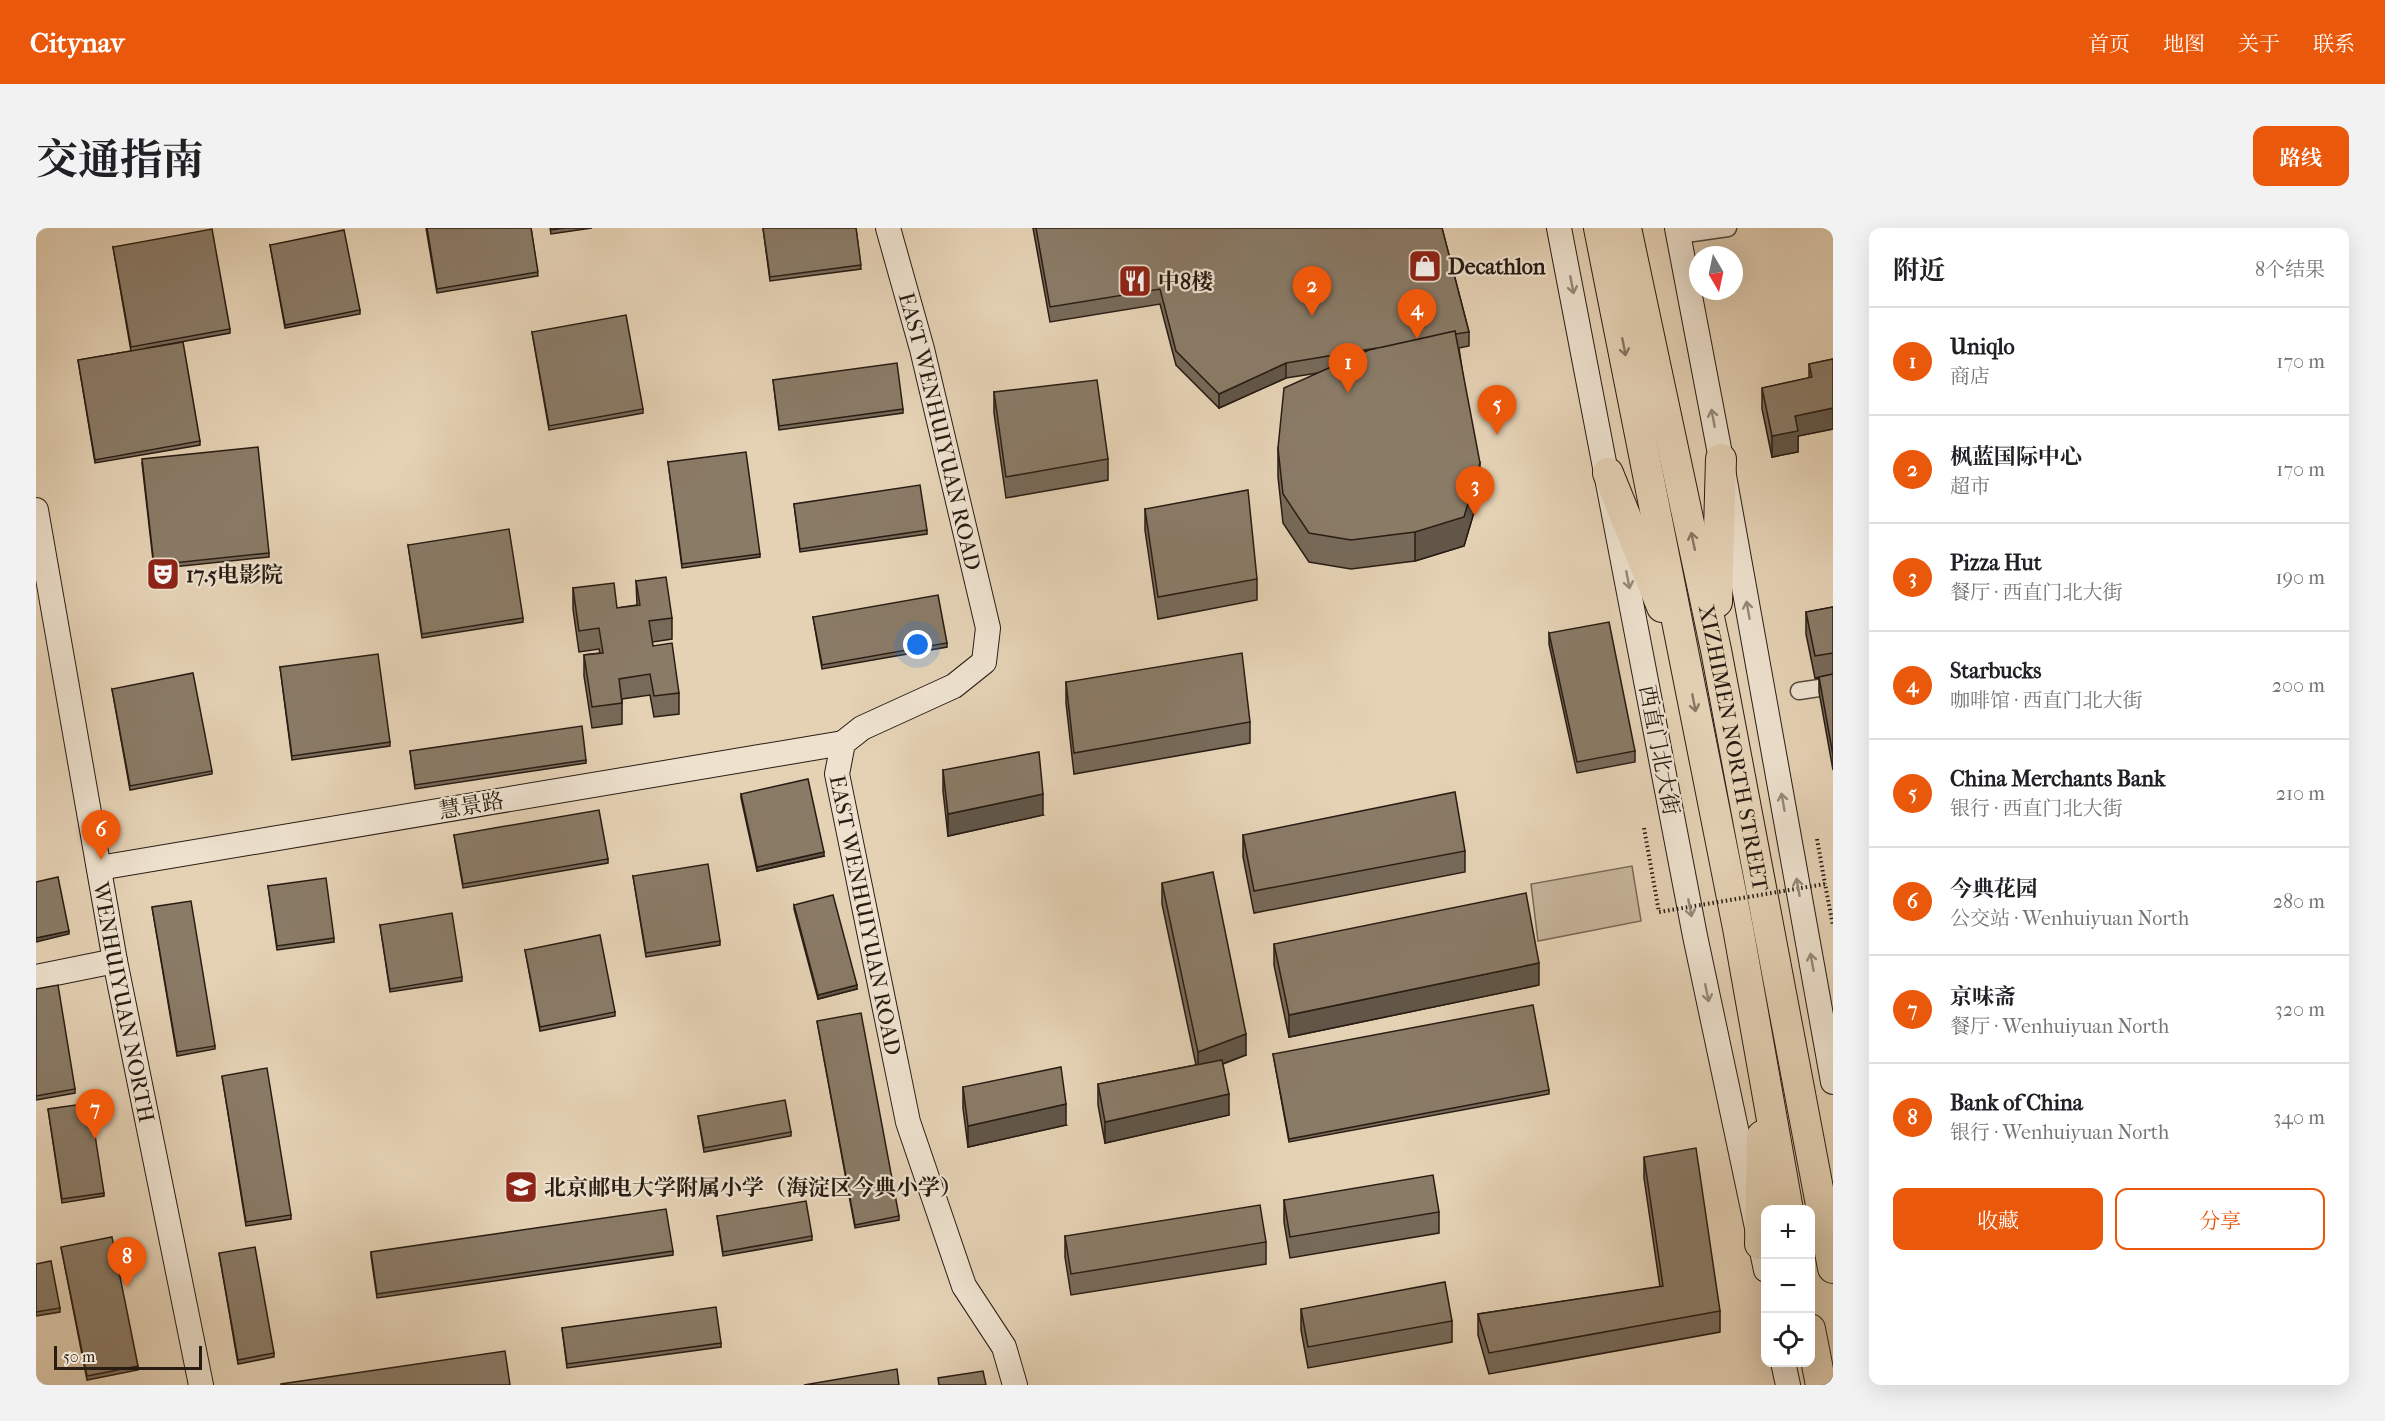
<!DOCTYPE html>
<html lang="zh">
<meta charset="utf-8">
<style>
body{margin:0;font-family:"IM FELL French Canon","Noto Serif SC",serif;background:#f2f2f2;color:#202124}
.controls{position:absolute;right:18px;bottom:18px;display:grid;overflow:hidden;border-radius:12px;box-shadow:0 6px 24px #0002}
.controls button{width:54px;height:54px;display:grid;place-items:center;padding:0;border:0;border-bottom:2px solid #e0e0e0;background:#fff;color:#202124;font:30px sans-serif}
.compass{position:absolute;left:1653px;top:18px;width:54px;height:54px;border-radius:50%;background:#fff;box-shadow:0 6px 24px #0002;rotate:171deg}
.scale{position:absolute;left:18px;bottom:15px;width:148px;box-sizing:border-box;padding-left:6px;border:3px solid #281c13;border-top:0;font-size:16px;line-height:21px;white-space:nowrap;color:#281c13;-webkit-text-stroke:4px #eee2cf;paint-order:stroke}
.you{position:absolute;left:882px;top:417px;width:21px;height:21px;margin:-15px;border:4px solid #fff;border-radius:50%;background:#1a73e8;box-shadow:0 0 0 9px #1a73e833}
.badge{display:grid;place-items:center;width:39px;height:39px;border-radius:50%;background:#ea580c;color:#fff;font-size:20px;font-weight:700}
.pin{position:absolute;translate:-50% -50px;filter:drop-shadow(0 2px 3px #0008)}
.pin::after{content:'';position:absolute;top:32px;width:21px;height:18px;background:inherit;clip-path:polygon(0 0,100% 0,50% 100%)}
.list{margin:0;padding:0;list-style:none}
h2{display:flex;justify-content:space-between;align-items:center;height:78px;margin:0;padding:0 24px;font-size:26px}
h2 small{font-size:20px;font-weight:400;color:#757577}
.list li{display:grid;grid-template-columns:39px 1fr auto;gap:18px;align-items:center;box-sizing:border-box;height:108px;padding:0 24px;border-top:2px solid #e0e0e0}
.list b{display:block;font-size:22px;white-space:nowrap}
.list p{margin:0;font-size:20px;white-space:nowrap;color:#757577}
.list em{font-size:20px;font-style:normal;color:#757577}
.actions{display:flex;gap:12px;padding:18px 24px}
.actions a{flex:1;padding:14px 0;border:2px solid #ea580c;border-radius:12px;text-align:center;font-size:21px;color:#ea580c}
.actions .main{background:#ea580c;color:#fff}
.icon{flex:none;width:33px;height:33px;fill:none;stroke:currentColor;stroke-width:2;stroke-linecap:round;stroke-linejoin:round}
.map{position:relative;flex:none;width:1797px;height:1157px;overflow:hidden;border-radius:12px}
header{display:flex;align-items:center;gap:36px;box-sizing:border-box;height:84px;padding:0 30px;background:#ea580c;color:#fff}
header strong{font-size:28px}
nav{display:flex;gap:33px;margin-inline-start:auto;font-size:21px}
.intro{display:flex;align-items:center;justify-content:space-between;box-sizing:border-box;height:144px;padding:0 36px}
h1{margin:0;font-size:42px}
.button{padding:15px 27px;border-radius:12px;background:#ea580c;color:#fff;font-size:21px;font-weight:700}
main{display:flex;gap:36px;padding:0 36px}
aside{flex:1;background:#fff;border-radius:12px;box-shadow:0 6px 24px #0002}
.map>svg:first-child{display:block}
.green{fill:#c5b399;stroke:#766856;stroke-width:1.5}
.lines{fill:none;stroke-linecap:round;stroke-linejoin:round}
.street-casing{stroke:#574a3c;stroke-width:19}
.secondary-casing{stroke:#281c13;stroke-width:26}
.highway-casing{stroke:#281c13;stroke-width:32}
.path{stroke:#281c13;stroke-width:4;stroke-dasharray:1.5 3;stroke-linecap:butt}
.street{stroke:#eee2cf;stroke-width:16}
.secondary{stroke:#eee2cf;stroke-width:24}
.highway{stroke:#e5d2b5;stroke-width:30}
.path-bridge{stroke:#281c13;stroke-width:4;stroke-dasharray:1.5 3;stroke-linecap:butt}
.wall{fill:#776a59;stroke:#281c13;stroke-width:1.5}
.shaded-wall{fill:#615648;stroke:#281c13;stroke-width:1.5}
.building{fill:#8a7b67;stroke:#281c13;stroke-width:1.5}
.oneway{stroke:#95897a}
.oneway2{stroke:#867764}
.labels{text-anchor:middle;stroke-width:4.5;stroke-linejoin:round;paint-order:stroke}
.poi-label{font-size:22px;font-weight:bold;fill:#281c13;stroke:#eee2cf;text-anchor:start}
.street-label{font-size:22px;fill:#281c13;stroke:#eee2cf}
</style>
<header>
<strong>Citynav</strong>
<nav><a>首页</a><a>地图</a><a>关于</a><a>联系</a></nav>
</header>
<div class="intro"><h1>交通指南</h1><a class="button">路线</a></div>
<main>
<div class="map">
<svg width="1797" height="1157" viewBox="0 0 1797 1157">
<rect width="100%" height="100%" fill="#e5d2b5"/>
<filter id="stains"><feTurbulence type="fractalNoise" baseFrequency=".00333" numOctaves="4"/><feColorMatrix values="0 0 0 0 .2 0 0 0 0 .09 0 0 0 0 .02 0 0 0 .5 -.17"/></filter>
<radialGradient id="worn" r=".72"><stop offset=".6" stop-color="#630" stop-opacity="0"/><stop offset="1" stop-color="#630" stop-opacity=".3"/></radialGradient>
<path class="green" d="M1596,638L1605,693L1502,713L1495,656Z"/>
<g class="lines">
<g class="street-casing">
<path id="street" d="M1643,7L1692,0
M1763,463L1797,458"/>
</g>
<g class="secondary-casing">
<g id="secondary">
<path id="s1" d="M852,0L886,121L952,400L948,434L918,458L826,500L807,515L801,546L872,894L928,1058L968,1119L979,1157"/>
<path d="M1523,0L1659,708L1730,1042"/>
<path d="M1641,0L1685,231L1797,854"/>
<path id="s2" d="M0,282L79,733L165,1157"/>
<path d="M63,640L807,515"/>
<path d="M0,749L79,733"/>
<path d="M1747,1134L1752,1157"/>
</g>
</g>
<g class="highway-casing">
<g id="highway">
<path d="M1563,0L1702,700L1752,982"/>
<path id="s3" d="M1590,0L1680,422L1797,1040"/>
<path d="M1572,245L1626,379"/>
<path d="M1681,374L1685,231"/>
<path d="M1724,1016L1726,908"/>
<path d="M1774,1101L1785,1157"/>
</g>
</g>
<path class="path" d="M1781,611L1789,656"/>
<use href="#street" class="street"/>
<use href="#secondary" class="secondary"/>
<use href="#highway" class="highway"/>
<path class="path-bridge" d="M1608,600L1623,684L1789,656L1797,698"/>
</g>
<path class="wall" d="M390,0H495L502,48L401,65Z
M514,0H556L515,6Z
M727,0H820L825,41L734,53Z
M997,0H1406L1433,104V118L1423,120L1444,264L1428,318L1379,333L1315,341L1273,334L1247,295L1242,249V220L1282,145L1250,150L1183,180L1140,137L1124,76L1014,94Z
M234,17L324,82V86L249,100Z
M77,19L194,101V105L111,120L164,213V217L59,235L42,132L95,123Z
M496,104L607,181V185L513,202Z
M1797,131V201L1762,208V224L1736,229L1726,181V160L1773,150V136Z
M737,152L867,181V185L743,202Z
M958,164L1072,231V252L970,270L958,185Z
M632,234L724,326V329L646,340Z
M106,235L233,325V329L118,341Z
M758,276L891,302V306L764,324Z
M1109,281L1221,351V372L1122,391L1109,302Z
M372,317L487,390V394L386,410Z
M600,353L636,390V411L616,414L617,418L643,465V486L618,489L614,467L586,471V496L556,500L548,448V427L564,425L563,421L543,424L537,381V360L581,380L601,377Z
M1797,379V446L1779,450L1770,406V384Z
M777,389L911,415V419L786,441Z
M1513,405L1599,523V534L1541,545L1513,416Z
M244,439L354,514V518L256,532Z
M1797,446V542L1783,464V449Z
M1030,454L1214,494V515L1038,546L1030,475Z
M76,461L176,543V546L94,562Z
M374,523L550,532V535L379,561Z
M907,542L1007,587L912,608L907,563Z
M705,566L788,628L721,643L705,570Z
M418,607L572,631V635L427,660Z
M1207,607L1429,623V644L1218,685L1207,629Z
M597,648L684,713V717L610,729Z
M1126,655L1210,827L1187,836L1193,887L1069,915L1062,877V856L1160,837L1126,676Z
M232,658L298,710V714L241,722Z
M758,677L821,761L782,771L758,681Z
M116,679L179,818V821L141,828Z
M344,697L426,749V753L354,764Z
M1238,716L1503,757L1253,809L1238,737Z
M489,722L579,784V788L504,803Z
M0,761L39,861V865L0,872Z
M781,793L863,988V992L819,1000Z
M1237,826L1513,862V866L1253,914Z
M186,848L255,987V991L210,998Z
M927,859L1030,897L932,919L927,880Z
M12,881L68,965V968L26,975Z
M662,888L755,904V908L668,924Z
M1608,929L1684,1083V1104L1453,1146L1442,1107V1086L1624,1059L1608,950Z
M1248,972L1403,984V1005L1254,1030L1248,994Z
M681,988L776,1008V1012L687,1028Z
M1029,1008L1230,1014V1036L1035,1067L1029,1029Z
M25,1019L102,1138V1142L51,1152Z
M637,1023V1027L341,1070L335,1028V1024Z
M183,1025L238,1125V1129L202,1136Z
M0,1036L24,1080V1084L0,1088Z
M1265,1081L1416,1093V1114L1272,1140L1265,1102Z
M526,1100L685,1115V1119L531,1140Z"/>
<path class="shaded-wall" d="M1250,135V150L1183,180V166Z
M1797,180V201L1762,208V224L1736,229V208L1759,188Z
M1444,235V264L1428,318L1379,333V304Z
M1007,566V587L912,608V586Z
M788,624V628L721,643V639Z
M33,703V706L0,714V710Z
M1503,735V757L1253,809V787Z
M821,757V761L782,771V767Z
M1210,806V827L1162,845V824Z
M1193,866V887L1069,915V894Z
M1030,876V897L932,919V898Z"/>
<path class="building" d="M391,0H495L502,44L401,61Z
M515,0H529L515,2Z
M727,0H820L825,37L734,49Z
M1000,0H1406L1433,104L1420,106L1419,103L1347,119L1250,135L1183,166L1140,123L1124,61L1014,79Z
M176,1L194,101L95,119L77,19Z
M308,2L324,82L249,97L234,17Z
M590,87L607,181L513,198L496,104Z
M1419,103L1444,235L1428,289L1379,304L1315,312L1273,305L1247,266L1242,220L1248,160L1333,122Z
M147,114L164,213L59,232L42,132Z
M1797,131V180L1759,188L1762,203L1736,208L1726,160L1776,149L1773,136Z
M861,135L867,181L743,198L737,152Z
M1061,152L1072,231L970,249L958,164Z
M222,219L233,325L118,337L106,231Z
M710,224L724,326L646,336L632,234Z
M884,257L891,302L764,321L758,276Z
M1212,262L1221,351L1122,369L1109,281Z
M473,301L487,390L386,406L372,317Z
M630,349L636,390L613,393L617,418L636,415L643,465L618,468L614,446L583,451L586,475L556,479L548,427L567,425L563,400L543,403L537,360L578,355L581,380L604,377L600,353Z
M902,367L911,415L786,437L777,389Z
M1797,379V425L1779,428L1770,384Z
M1573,394L1599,523L1541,534L1513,405Z
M1206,425L1214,494L1038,525L1030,454Z
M342,426L354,514L256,528L244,439Z
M157,445L176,543L94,558L76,461Z
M1797,446V527L1783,449Z
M546,498L550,532L379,557L374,523Z
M1003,524L1007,566L912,586L907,542Z
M772,551L788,624L721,639L705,566Z
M1419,564L1429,623L1218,663L1207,607Z
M563,582L572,631L427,656L418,607Z
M672,636L684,713L610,725L597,648Z
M1177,644L1210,806L1162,824L1126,655Z
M22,649L33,703L0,710V654Z
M290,650L298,710L241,718L232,658Z
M1490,665L1503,735L1253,787L1238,716Z
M797,667L821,757L782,767L758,677Z
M155,673L179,818L141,824L116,679Z
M416,685L426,749L354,761L344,697Z
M564,707L579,784L504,799L489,722Z
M22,757L39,861L0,868V761Z
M1497,777L1513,862L1253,911L1237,826Z
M825,785L863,988L819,997L781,793Z
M1186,832L1193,866L1069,894L1062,856Z
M1025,839L1030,876L932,898L927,859Z
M231,840L255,987L210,994L186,848Z
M749,872L755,904L668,920L662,888Z
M54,875L68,965L26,971L12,881Z
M1660,920L1684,1083L1453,1125L1442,1086L1627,1058L1608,929Z
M1397,947L1403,984L1254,1009L1248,972Z
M770,973L776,1008L687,1024L681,988Z
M1224,977L1230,1014L1035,1046L1029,1008Z
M630,981L637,1023L341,1066L335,1024Z
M76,1009L102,1138L51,1148L25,1019Z
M219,1019L238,1125L202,1132L183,1025Z
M15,1033L24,1080L0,1084V1036Z
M1409,1054L1416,1093L1272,1119L1265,1081Z
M680,1079L685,1115L531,1136L526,1100Z
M469,1123L474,1157H245V1156Z
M861,1141L863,1157H768Z
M947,1143L950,1157H903L902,1150Z"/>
<defs><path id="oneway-shaft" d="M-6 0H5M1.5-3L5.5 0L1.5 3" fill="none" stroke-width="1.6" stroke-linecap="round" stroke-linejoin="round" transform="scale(1.5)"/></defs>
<g class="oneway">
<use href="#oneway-shaft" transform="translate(1536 57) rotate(79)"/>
<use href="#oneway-shaft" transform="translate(1677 190) rotate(-101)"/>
<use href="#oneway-shaft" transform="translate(1592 352) rotate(79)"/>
<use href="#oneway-shaft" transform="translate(1712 382) rotate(-100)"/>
<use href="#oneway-shaft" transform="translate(1747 574) rotate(-100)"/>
<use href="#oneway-shaft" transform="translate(1762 659) rotate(-100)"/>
<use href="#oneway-shaft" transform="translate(1654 680) rotate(79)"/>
<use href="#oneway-shaft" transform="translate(1776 734) rotate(-100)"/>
<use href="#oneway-shaft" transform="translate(1671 765) rotate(78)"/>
</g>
<g class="oneway2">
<use href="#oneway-shaft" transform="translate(1588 119) rotate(79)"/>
<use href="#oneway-shaft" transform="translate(1657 313) rotate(-102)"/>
<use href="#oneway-shaft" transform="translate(1658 475) rotate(79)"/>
</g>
<defs>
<g id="shop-square" transform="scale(1.725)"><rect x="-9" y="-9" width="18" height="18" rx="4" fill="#8f2418" stroke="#eee2cf"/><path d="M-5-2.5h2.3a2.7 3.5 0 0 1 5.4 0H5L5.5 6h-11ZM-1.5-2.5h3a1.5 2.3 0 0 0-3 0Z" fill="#fff"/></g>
<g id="restaurant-square" transform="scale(1.725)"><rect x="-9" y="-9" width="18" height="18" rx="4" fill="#8f2418" stroke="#eee2cf"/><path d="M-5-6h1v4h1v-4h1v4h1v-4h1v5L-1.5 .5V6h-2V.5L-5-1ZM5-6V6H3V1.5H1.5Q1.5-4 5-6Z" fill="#fff"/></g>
<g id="theatre-square" transform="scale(1.725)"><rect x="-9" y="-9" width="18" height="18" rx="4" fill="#8f2418" stroke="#eee2cf"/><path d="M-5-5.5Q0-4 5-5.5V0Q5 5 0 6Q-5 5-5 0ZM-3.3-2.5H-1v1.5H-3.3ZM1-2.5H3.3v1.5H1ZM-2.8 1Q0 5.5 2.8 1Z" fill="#fff"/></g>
<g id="school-square" transform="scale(1.725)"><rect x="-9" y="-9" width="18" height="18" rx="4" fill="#8f2418" stroke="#eee2cf"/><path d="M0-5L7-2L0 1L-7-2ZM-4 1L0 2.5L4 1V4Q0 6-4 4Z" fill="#fff"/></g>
</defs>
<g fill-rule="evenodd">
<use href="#shop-square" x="1389" y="38"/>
<use href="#restaurant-square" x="1099" y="53"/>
<use href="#theatre-square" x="127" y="346"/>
<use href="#school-square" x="485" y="959"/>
</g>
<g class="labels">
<g class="poi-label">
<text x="1412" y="46">Decathlon</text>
<text x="1122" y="61">中8楼</text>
<text x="150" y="354">17.5电影院</text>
<text x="508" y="967">北京邮电大学附属小学（海淀区今典小学）</text>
</g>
<g class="street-label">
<text dy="8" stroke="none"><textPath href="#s1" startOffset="210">EAST WENHUIYUAN ROAD</textPath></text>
<text dy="8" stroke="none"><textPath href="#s3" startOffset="531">XIZHIMEN NORTH STREET</textPath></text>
<text transform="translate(1624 522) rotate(79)" y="8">西直门北大街</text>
<text transform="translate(435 577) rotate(-10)" y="8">慧景路</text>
<text dy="8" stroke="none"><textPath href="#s1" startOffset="786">EAST WENHUIYUAN ROAD</textPath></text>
<text dy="8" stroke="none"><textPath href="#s2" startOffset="500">WENHUIYUAN NORTH</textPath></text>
</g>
</g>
<rect width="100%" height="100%" filter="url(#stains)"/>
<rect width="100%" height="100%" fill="url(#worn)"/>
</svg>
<div class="controls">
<button>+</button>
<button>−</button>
<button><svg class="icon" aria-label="locate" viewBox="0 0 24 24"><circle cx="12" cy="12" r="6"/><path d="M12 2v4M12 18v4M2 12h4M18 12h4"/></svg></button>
</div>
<svg class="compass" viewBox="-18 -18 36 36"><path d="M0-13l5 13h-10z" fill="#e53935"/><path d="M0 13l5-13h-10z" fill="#757577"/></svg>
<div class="scale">50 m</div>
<div class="you"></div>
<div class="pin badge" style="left:1312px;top:165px">1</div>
<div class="pin badge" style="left:1276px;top:88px">2</div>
<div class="pin badge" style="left:1439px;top:288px">3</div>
<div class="pin badge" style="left:1381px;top:111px">4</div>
<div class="pin badge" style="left:1461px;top:207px">5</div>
<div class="pin badge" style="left:65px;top:632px">6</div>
<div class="pin badge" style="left:59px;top:911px">7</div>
<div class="pin badge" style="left:91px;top:1059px">8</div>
</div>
<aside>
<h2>附近<small>8个结果</small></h2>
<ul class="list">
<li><span class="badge">1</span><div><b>Uniqlo</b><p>商店</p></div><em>170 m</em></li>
<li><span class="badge">2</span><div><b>枫蓝国际中心</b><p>超市</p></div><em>170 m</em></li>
<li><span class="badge">3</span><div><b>Pizza Hut</b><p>餐厅 · 西直门北大街</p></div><em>190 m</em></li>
<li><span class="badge">4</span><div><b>Starbucks</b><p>咖啡馆 · 西直门北大街</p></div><em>200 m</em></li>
<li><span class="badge">5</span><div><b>China Merchants Bank</b><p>银行 · 西直门北大街</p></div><em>210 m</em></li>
<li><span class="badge">6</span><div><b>今典花园</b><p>公交站 · Wenhuiyuan North</p></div><em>280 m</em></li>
<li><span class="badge">7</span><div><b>京味斋</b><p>餐厅 · Wenhuiyuan North</p></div><em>320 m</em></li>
<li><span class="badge">8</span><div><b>Bank of China</b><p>银行 · Wenhuiyuan North</p></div><em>340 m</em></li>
</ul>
<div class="actions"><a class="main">收藏</a><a>分享</a></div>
</aside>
</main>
